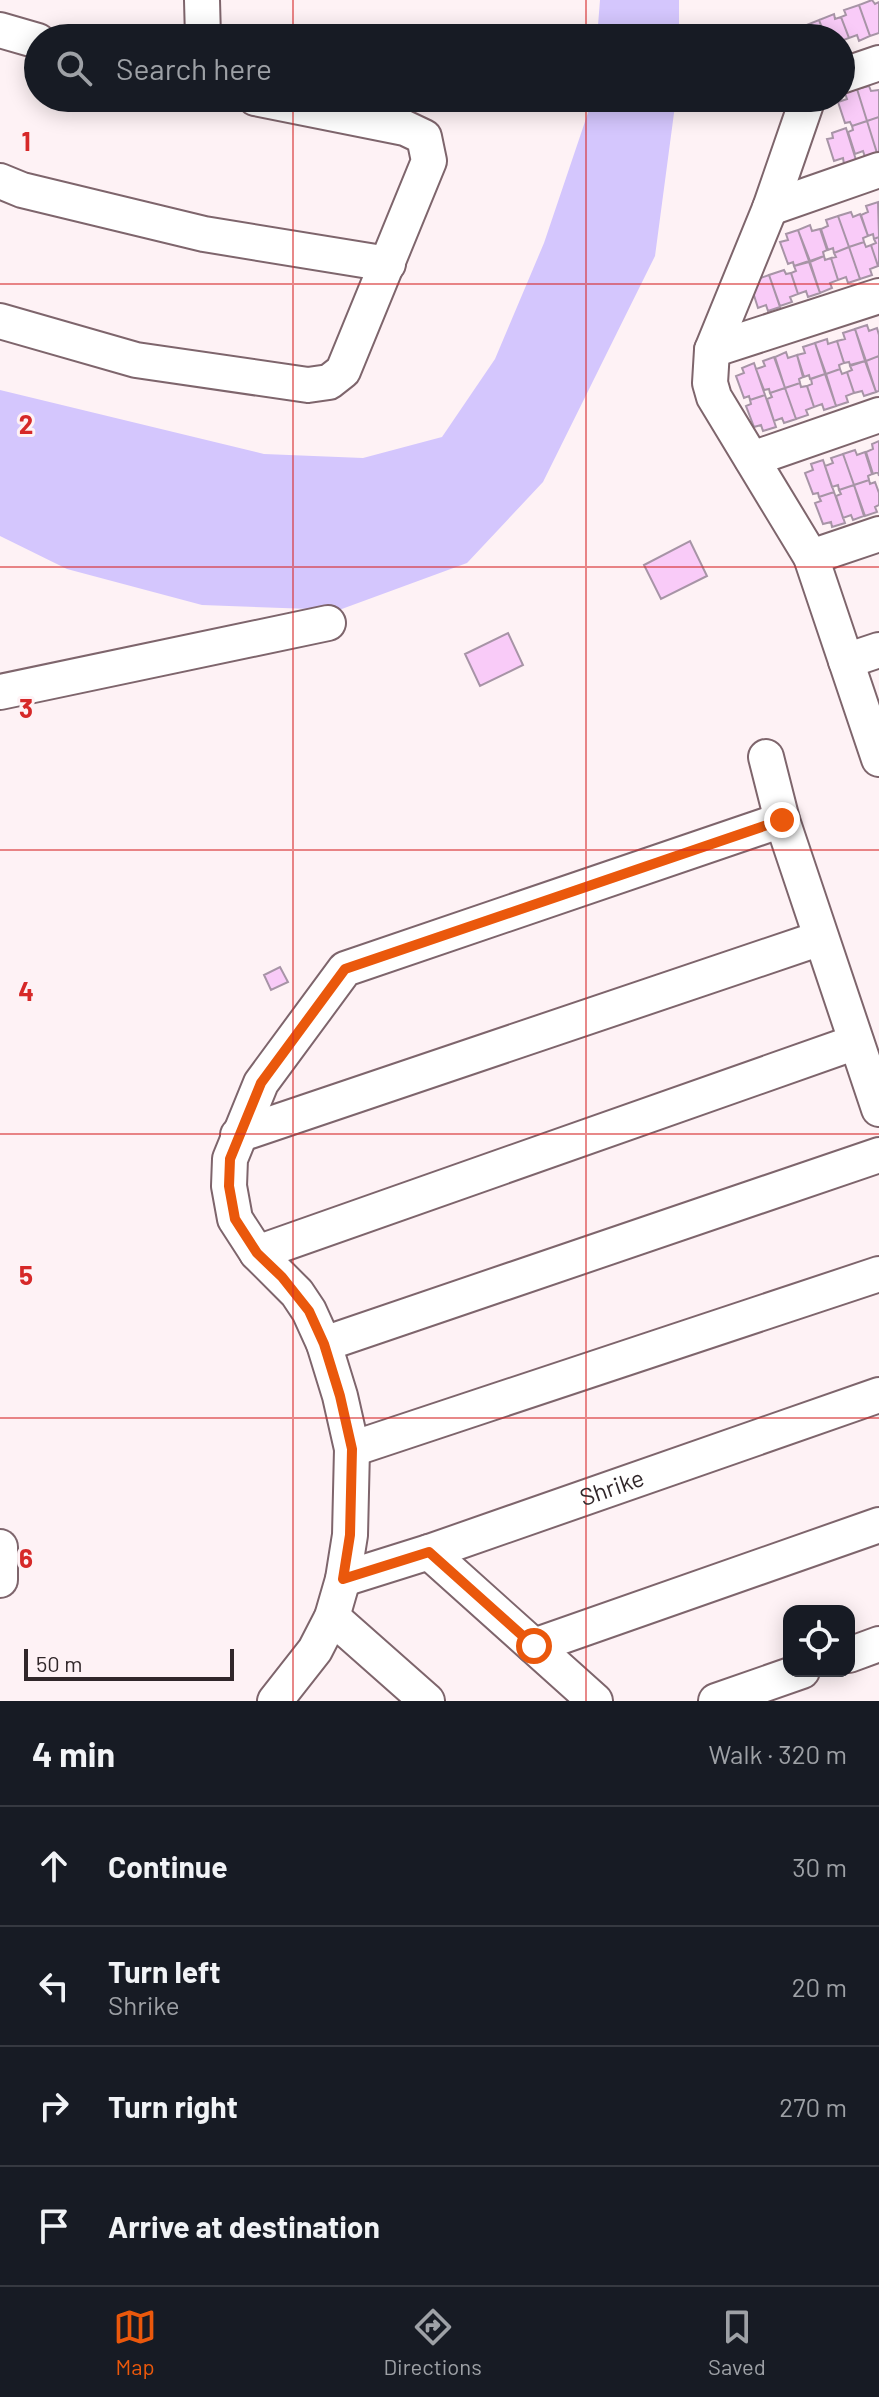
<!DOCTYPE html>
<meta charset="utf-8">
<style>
body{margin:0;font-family:Barlow,sans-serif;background:#242831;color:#f1f3f6}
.controls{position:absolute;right:24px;bottom:24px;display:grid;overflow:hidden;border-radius:16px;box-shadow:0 4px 20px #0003}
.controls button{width:72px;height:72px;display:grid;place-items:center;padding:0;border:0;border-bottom:2px solid #363941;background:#171b24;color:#f1f3f6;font:40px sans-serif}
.scale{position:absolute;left:24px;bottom:20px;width:210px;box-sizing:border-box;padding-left:8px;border:4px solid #31272a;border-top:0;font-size:22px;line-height:28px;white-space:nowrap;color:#31272a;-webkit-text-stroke:6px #fef2f5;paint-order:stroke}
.stop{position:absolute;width:24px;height:24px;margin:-18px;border:6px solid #ea580c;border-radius:50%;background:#fff}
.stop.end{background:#ea580c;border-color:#fff;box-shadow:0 2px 8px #0008}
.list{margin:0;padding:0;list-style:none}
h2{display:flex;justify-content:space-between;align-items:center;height:104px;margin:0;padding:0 32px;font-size:34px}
h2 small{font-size:26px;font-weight:400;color:#9ea1a6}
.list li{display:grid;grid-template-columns:52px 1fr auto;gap:24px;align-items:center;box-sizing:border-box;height:120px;padding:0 32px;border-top:2px solid #363941}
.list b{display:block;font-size:30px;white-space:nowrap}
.list p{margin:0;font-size:26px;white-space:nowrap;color:#9ea1a6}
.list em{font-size:26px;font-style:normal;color:#9ea1a6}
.icon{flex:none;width:44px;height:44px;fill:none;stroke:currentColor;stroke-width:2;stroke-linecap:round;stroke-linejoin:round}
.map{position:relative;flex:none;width:879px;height:1701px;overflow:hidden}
.search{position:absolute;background:#171b24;box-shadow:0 4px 20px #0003;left:24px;right:24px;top:24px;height:88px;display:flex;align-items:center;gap:20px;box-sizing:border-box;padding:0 28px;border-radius:44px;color:#9ea1a6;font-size:30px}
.sheet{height:584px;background:#171b24}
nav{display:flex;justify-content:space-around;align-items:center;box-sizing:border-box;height:112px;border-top:2px solid #363941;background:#171b24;font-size:22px;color:#9ea1a6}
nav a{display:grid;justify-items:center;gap:4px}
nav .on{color:#ea580c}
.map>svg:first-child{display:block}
.water{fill:#d4c6fd}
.building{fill:#f9cbf8;stroke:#a794a6;stroke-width:2}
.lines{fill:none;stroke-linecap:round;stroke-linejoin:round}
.minor-casing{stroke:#7e656c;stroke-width:38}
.minor{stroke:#fff;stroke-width:34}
.route{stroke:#ea580c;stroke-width:10}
.grid{fill:none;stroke:#d62828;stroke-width:2;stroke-opacity:0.55}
.labels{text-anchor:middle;stroke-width:6;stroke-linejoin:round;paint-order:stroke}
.street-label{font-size:24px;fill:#31272a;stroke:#fef2f5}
.grid-label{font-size:26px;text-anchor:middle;font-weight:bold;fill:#d62828;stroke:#fef2f5;stroke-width:6;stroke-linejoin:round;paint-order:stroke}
</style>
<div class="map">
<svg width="879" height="1701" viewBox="0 0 879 1701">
<rect width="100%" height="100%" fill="#fef2f5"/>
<path class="water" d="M600,0H679V38H597Z
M593,98H676L655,256L543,482L467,563L339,610L202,605L67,569L0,536V390L264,454L363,458L442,437L495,359L544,243Z"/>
<path class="building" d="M872,0L875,4L879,2V33L870,36L859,5Z
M859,5L870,36L859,41L857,35L849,38L841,17L846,15L844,10Z
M834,14L835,19L841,17L849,38L841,41V38H826L819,20Z
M819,20L826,38H804L801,32L806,30L804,26Z
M799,28L803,38H786L784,34Z
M869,86L871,91L879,90V117L867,121L857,89Z
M857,89L867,121L852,126L850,122L845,123L838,102L847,99L845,93Z
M879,117V152L877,153L867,121Z
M867,121L877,153L865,157L863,151L855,154L848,132L853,130L852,126Z
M846,128L856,160L844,164L843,158L834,161L827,139L833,138L832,133Z
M878,202L879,237L874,239L873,234L868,236L861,215L868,212L866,206Z
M851,212L853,217L860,214L868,236L863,238L864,242L849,247L838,216Z
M838,216L849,247L834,253L833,248L828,250L821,229L828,226L826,220Z
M810,225L812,231L820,229L827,250L823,252L824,256L810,261L798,230Z
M798,230L809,261L794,266L793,262L788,264L780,242L788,240L786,234Z
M879,237V266H878L871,245L876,243L874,239Z
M864,242L866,247L871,245L878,266L870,269L872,275L860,279L849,247Z
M849,247L860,279L848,283L846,277L838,280L831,258L836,257L834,253Z
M824,256L825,260L831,258L838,280L830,283L832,288L820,293L810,262Z
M809,262L820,293L808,297L806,291L798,294L791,273L796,271L794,266Z
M784,270L786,274L791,273L798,294L790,297L792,302L780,306L769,275Z
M769,275L780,307L768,311L766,305L758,308L751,286L755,280Z
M867,325L869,331L877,328L879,335V356L866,361L855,329Z
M855,329L865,361L850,365L849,362L844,363L837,341L845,339L843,333Z
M827,339L828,344L837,341L844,363L839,365L840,369L826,374L815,343Z
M815,343L825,374L810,379L809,375L804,377L797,355L805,353L803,347Z
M786,352L788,358L797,355L803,377L799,379L800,383L785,388L775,357Z
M879,356V391L876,392L866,361Z
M774,357L785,388L770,393L769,389L764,390L756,369L765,366L763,361Z
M865,361L876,392L864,396L862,391L854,393L847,372L852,370L850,366Z
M754,363L765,395L750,400L749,396L744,398L736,376L744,373L742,368Z
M840,369L842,374L847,372L854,393L846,396L848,402L836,406L826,374Z
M825,374L836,406L824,410L822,404L814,407L807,386L812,384L811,379Z
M800,383L801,387L807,386L814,407L806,410L808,415L796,419L785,388Z
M785,388L796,419L784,423L782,418L774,421L767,399L772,397L770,393Z
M765,395L776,427L763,431L761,425L754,427L746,406L751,404L750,400Z
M879,441V476L878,472L873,474L866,452L873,449L872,444Z
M855,450L857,455L865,452L872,474L868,476L869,480L854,485L843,454Z
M843,454L854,485L839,490L838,485L832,487L825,466L833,463L831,458Z
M823,460L834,492L819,497L818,493L813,494L805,473L813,470L811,464Z
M869,480L870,484L875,482L879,493V505L875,507L877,512L865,516L854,485Z
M854,485L864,516L853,520L851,515L843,518L836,496L841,494L839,490Z
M834,492L845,523L832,527L831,522L823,524L815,503L821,501L819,497Z
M690,541L707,576L661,599L644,565Z
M508,633L523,665L480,686L465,654Z
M280,967L288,982L271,990L264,975Z"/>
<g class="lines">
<g class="minor-casing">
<g id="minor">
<path d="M202,0L203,38"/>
<path d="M0,30L38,41"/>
<path d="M841,76L879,63"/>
<path d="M808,98L770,208L712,350L710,383L714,397L811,557L879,759"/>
<path d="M0,181L22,190L204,234L388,264"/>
<path d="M770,208L879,170"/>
<path d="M0,321L136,360L308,385L329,382L343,371L429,161L424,137L405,128L255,98"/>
<path d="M712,350L879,296"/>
<path d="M752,459L879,415"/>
<path d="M811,557L879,534"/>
<path d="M846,661L879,650"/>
<path d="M0,692L328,623"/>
<path d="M766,757L782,820L879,1109"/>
<path d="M238,1135L821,938"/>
<path d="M257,1253L856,1042"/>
<path d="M324,1344L879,1155"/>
<path d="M352,1449L879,1274"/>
<path d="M0,1547V1580"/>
<path d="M429,1552L595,1701"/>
<path id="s1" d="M343,1579L429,1552L879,1395"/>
<path d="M332,1617L427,1701"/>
<path d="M534,1646L879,1525"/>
<path d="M849,1655L879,1644"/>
<path d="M275,1701L315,1650L332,1617L343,1579L350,1535L352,1449L340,1396L324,1344L309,1311L297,1293L257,1253L235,1219L229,1186L230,1159L261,1083L345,969L782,820"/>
<path d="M716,1701L802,1671"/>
</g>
</g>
<use href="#minor" class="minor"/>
</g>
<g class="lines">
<path class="route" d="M534,1646L429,1552L343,1579L350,1535L352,1449L340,1396L324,1344L309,1311L282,1277L257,1253L235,1219L229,1186L230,1159L261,1083L345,969L782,820"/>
</g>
<path class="grid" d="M293,0V38M586,0V38M293,98V1701M586,98V1701M0,284H879M0,567H879M0,850H879M0,1134H879M0,1418H879"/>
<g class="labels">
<g class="street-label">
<text dy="8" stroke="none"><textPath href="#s1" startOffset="284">Shrike</textPath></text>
</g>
</g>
<g class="grid-label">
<text x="26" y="151">1</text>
<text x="26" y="434">2</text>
<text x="26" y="718">3</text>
<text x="26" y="1001">4</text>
<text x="26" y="1285">5</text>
<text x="26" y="1568">6</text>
</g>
</svg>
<div class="controls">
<button><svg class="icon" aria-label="locate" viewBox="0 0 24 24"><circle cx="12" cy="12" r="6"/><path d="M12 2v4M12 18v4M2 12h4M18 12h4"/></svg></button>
</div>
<div class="scale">50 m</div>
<div class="stop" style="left:534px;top:1646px"></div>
<div class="stop end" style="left:782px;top:820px"></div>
<div class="search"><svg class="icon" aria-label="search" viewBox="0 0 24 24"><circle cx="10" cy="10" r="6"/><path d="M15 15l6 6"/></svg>Search here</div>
</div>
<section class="sheet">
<h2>4 min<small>Walk · 320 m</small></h2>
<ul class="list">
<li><svg class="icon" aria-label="ahead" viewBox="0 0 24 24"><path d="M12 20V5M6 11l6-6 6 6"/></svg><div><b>Continue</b></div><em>30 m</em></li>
<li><svg class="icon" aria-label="left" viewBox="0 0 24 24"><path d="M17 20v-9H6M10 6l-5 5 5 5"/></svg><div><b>Turn left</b><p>Shrike</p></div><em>20 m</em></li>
<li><svg class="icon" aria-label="right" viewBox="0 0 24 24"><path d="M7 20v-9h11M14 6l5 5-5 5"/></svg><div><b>Turn right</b></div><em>270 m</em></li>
<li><svg class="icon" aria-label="arrive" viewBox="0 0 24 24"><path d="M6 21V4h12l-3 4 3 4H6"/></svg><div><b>Arrive at destination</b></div></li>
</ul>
</section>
<nav>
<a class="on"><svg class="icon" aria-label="map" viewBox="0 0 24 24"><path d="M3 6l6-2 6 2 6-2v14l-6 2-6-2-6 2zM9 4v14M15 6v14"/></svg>Map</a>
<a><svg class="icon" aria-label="directions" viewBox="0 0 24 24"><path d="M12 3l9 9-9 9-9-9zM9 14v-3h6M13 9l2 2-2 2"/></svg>Directions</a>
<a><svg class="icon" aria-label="saved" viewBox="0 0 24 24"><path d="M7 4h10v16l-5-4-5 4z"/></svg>Saved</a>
</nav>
